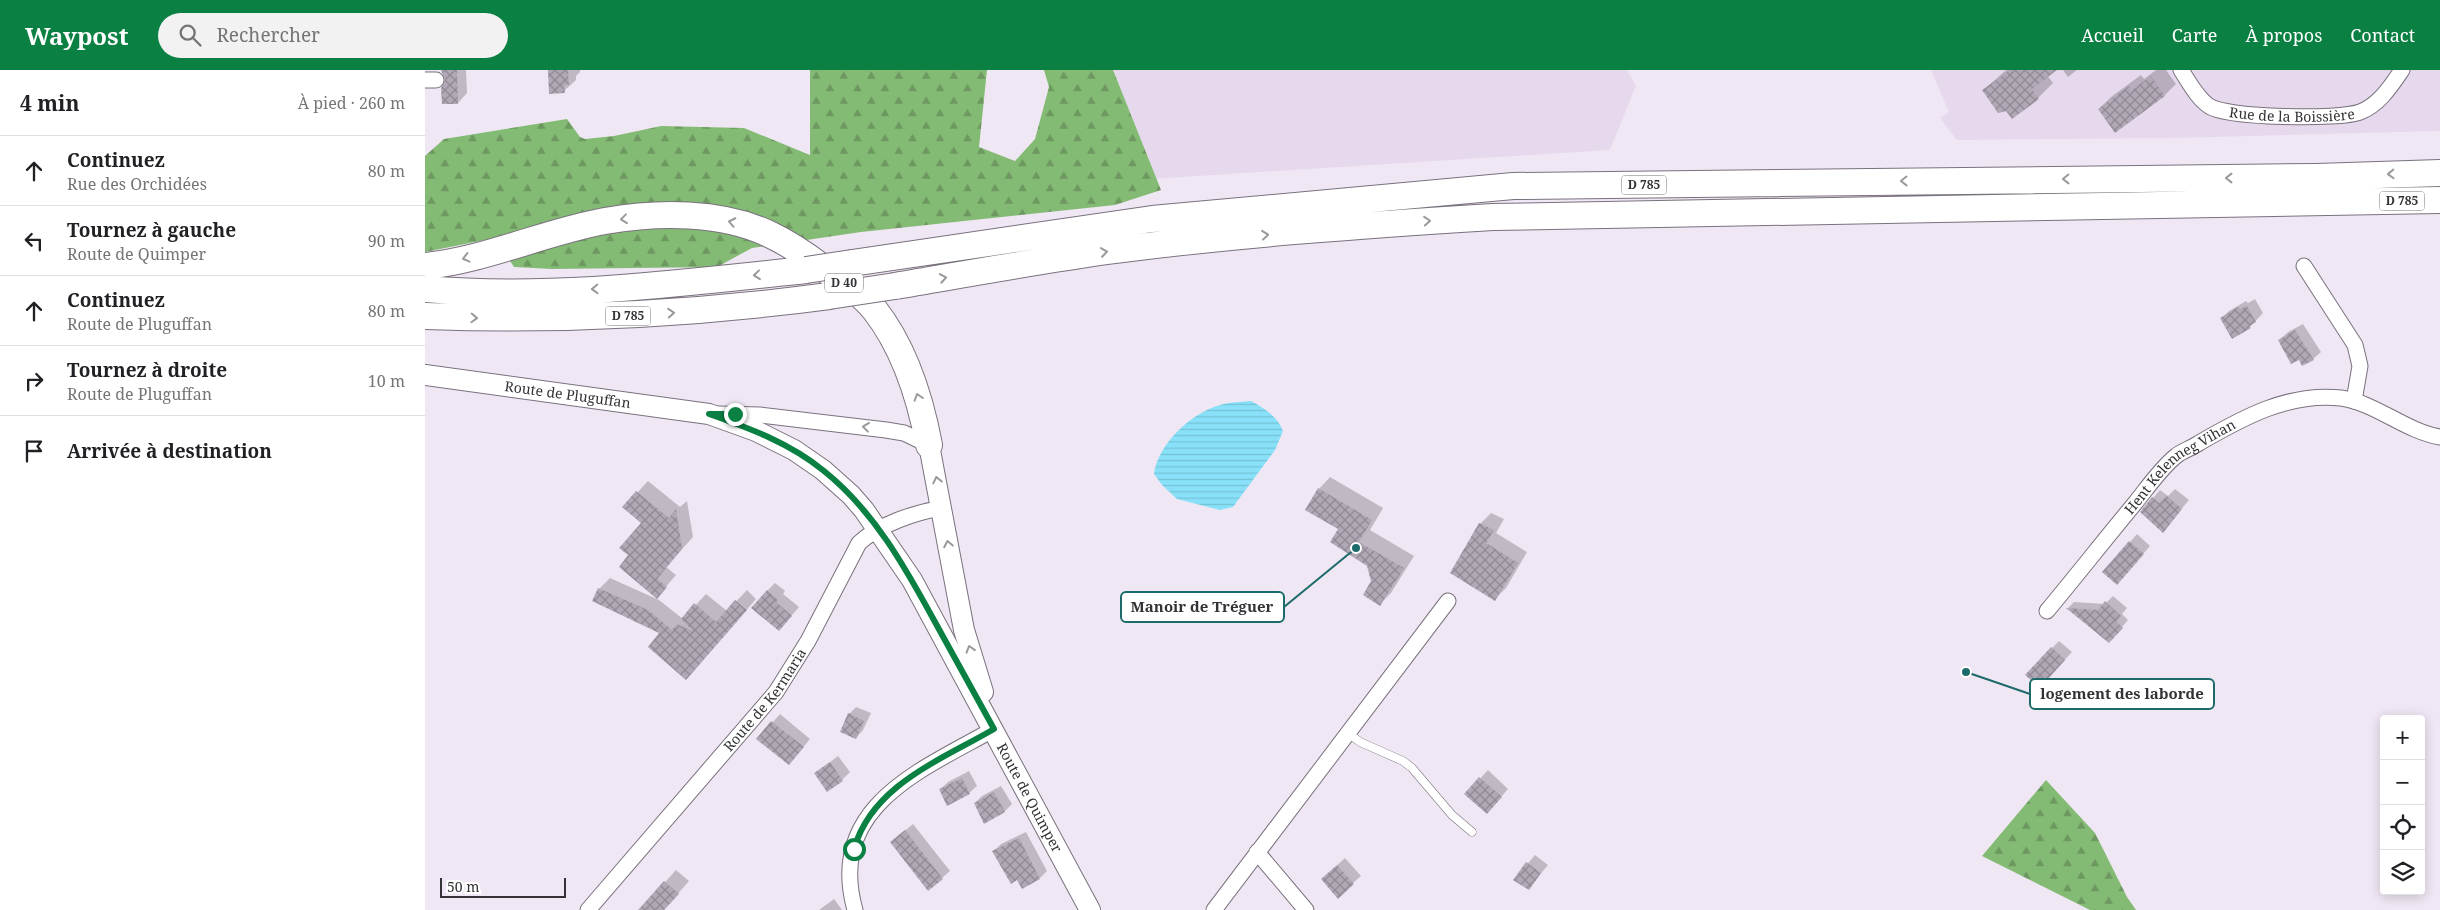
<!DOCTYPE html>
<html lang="fr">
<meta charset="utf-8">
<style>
body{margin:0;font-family:"Noto Serif",serif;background:#f2f2f2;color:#202124}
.controls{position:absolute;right:15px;bottom:15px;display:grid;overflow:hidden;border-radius:5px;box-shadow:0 2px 12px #0003}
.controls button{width:45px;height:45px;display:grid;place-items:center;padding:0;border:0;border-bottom:1px solid #e0e0e0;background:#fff;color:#202124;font:25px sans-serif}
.scale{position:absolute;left:15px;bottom:12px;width:126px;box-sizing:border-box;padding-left:5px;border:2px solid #353237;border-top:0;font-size:14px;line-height:18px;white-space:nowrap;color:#353237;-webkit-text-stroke:4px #fff;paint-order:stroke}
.stop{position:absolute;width:15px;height:15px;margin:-11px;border:4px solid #0b8043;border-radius:50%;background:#fff}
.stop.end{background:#0b8043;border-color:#fff;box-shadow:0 1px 5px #0008}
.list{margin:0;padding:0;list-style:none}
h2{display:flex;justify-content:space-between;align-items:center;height:65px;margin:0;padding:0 20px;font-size:21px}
h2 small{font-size:16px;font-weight:400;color:#757577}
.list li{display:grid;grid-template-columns:32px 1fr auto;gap:15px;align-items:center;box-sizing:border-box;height:70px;padding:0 20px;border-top:1px solid #e0e0e0}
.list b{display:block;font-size:19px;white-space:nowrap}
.list p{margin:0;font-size:16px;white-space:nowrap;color:#757577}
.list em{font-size:16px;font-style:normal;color:#757577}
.icon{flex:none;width:28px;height:28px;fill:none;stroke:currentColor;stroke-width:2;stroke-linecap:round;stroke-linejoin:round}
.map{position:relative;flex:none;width:2015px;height:840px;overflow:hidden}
header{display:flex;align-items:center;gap:30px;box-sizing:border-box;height:70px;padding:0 25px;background:#0b8043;color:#fff}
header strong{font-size:24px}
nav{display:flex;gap:28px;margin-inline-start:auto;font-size:18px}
.search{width:350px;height:45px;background:#f2f2f2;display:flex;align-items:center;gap:12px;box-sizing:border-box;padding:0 18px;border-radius:28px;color:#757577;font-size:19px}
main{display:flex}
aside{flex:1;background:#fff}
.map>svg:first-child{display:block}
.built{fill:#e7d9ed}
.forest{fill:url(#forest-firs)}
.water{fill:url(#water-rules)}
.shadow{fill:#0003}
.building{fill:url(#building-cross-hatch)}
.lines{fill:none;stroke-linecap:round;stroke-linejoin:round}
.lane-casing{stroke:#79717d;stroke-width:9}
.street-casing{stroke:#79717d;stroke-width:17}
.secondary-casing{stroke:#79717d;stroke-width:22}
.highway-casing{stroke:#79717d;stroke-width:28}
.lane{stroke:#fff;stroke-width:8}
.street{stroke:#fff;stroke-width:15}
.secondary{stroke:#fff;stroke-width:20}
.highway{stroke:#fff;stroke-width:26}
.highway-bridge-casing{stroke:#79717d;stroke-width:28;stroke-linecap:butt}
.highway-bridge{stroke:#fff;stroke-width:26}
.oneway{stroke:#9a989b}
.route{stroke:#0b8043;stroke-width:6}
.labels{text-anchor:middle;stroke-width:4;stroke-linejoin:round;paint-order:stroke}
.shield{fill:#fff;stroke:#727073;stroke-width:1}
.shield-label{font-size:12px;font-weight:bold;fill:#353237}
.street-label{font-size:14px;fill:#353237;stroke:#fff}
.leader{fill:none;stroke:#1d6a6b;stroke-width:2}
.callout-dot{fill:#1d6a6b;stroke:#fff;stroke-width:2}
.callout{fill:#fff;stroke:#1d6a6b;stroke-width:2}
.callout-label{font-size:15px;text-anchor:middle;font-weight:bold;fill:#353237}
</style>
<header>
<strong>Waypost</strong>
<div class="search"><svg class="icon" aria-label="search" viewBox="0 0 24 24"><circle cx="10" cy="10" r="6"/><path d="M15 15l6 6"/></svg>Rechercher</div>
<nav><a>Accueil</a><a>Carte</a><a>À propos</a><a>Contact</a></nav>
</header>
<main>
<aside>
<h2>4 min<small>À pied · 260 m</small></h2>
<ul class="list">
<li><svg class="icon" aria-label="ahead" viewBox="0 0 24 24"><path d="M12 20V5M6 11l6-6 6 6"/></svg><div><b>Continuez</b><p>Rue des Orchidées</p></div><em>80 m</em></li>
<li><svg class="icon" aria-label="left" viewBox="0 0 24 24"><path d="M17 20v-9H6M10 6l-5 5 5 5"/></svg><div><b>Tournez à gauche</b><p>Route de Quimper</p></div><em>90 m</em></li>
<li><svg class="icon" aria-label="ahead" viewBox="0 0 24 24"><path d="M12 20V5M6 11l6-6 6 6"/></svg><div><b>Continuez</b><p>Route de Pluguffan</p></div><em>80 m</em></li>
<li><svg class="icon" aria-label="right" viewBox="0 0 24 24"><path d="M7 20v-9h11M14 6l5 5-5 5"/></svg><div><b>Tournez à droite</b><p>Route de Pluguffan</p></div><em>10 m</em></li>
<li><svg class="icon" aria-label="arrive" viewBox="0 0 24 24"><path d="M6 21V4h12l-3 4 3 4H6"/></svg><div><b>Arrivée à destination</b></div></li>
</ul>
</aside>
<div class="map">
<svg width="2015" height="840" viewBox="0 0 2015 840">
<defs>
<pattern id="forest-firs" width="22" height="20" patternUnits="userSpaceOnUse" patternTransform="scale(1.25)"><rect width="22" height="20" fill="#84bb74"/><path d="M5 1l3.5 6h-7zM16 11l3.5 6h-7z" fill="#6d9960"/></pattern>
<pattern id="water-rules" width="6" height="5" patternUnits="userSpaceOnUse" patternTransform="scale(1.25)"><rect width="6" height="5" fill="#88e1f9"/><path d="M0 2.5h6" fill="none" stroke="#76c2d6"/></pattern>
<pattern id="building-cross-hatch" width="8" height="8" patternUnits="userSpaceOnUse" patternTransform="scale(1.25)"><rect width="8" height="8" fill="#b1a8b5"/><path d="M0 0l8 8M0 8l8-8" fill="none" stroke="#918994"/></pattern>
</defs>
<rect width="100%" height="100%" fill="#f0e7f4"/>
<path class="built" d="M680,0H1202L1211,16L1185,80L726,109Z
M1506,0H2015V61L1753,68L1532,70L1515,48L1524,42Z"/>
<path class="forest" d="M385,0H562L554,77L590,91L610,69L624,17L619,0H688L736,120L690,135L436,162L327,178L292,197L127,199L89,197L70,168L0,182V86L19,69L142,49L155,67L160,69L189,66L236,56L319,58L385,85Z
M1621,710L1670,763L1702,827L1711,840H1665L1557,786Z"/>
<path class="water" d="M826,331C839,338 852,346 858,361L850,380L808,437L795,440L752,429L737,415L729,404C733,374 766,343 795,335C804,332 816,332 826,331Z"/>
<path class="shadow" d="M18,0H41L42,23L33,33Z
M124,0H155V2L151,6V10L139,21Z
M1581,0H1630L1622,5L1628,13L1613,28L1582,39L1559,20Z
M1638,0H1652L1643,7Z
M1731,0H1741L1751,14L1740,25L1691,61L1674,39L1686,27L1716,5L1719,9Z
M1830,229L1838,243L1825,257L1807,267L1797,248L1804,241L1821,231L1823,233Z
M1878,254L1896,282L1888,289L1874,288L1855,270L1863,262Z
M905,407L958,438L945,460L989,486L966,523L955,534L943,496L915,458L894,419Z
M223,411L255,437L262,431L268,467L241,497L251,505L232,527L205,485L217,453L199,437Z
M1750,419L1764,430L1738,461L1716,442L1735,420L1743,426Z
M1066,443L1079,449L1071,463L1102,482L1081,518L1070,529L1055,454Z
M1712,464L1725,476L1700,505L1705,472Z
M185,508L234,530L258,549L281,524L302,541L322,520L331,529L272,597L236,563L174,519Z
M350,513L360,521L358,524L374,537L354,560L342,521Z
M1688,526L1702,538L1697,544L1703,550L1691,564L1643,538L1649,532L1680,534Z
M1634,571L1647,582L1622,609L1627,578Z
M431,637L446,643L438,660L431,668L424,644Z
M355,644L385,669L371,686L333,669Z
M413,686L425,702L417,710L391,703Z
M1063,700L1083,719L1069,735L1041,724Z
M544,701L552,716L544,723L516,719L523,712Z
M576,716L587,734L580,741L550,733L557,726Z
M488,754L525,801L517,808L467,772Z
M601,762L622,801L615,808H593L569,781L576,774Z
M1110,785L1123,795L1103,819L1089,810Z
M920,788L936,806L928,813L897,809Z
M251,800L264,811L239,840H215Z
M409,829L417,840H394Z"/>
<path class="building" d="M16,0H32L33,34H17L16,18L20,10Z
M123,0H143L144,15H139L140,23L124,24Z
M1585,0H1632L1607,19L1614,29L1587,49L1581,41L1573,43L1557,20Z
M1726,6L1740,26L1690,63L1673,39L1704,16L1707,20Z
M1822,236L1831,252L1824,256L1826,258L1807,269L1795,248L1813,237L1815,239Z
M1870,260L1889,290L1877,296L1874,290L1866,294L1853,270Z
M893,418L947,450L934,472L979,498L955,536L938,525L946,511L942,496L905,472L913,459L880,440Z
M211,421L244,448L251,439L257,479L232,509L242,517L232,529L194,497L203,485L194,478L216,453L197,437Z
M1742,426L1757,439L1738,463L1715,442L1727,427L1734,433Z
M1054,453L1069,460L1061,473L1093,493L1070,531L1025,503Z
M1704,471L1719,484L1692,515L1677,502Z
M173,518L223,540L247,560L252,554L268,561L256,549L269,533L291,552L310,530L322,540L261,610L223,577L234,563L167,531Z
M342,520L353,530L351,532L367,546L354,561L326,538Z
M1680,531L1696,546L1691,552L1698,558L1684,573L1641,538L1673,540Z
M1626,577L1640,590L1615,618L1600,605Z
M423,643L439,651L431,669L415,662Z
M346,651L379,677L364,695L331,669Z
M405,692L418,711L402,722L389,703Z
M1054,707L1077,727L1062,744L1039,724Z
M537,708L545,724L522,736L514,719Z
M569,722L580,742L559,754L549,733Z
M480,760L518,809L503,821L465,772Z
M594,768L615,809L597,819L592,810L586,814L567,781Z
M1101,792L1116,803L1104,820L1088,810Z
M912,795L929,814L913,829L896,809Z
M239,811L254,824L239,840H213Z"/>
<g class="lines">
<g class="lane-casing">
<path id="lane" d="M923,663L935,672L978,691L987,698L1027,745L1047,762"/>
</g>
<g class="street-casing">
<g id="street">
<path id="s1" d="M1756,0C1764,12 1772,28 1784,36C1801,48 1915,50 1935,42C1954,35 1966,16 1977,0"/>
<path d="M0,10H11"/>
<path d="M1879,196L1930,275L1935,296L1929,331"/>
<path d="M294,344L335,345L461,360L479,363L504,375"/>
<path id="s2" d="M1622,541C1652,505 1681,468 1711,432C1723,417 1736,398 1751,386C1757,381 1767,378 1774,373C1817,348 1864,322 1916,328C1951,333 1980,361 2015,367"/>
<path d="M832,782L881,840"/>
<path id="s3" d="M163,840L351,622L383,571L434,473C455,454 489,443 516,438"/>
<path d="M430,840C401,736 497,700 569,659"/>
<path d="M789,840L1023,531"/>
</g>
</g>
<g class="secondary-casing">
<g id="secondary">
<path id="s4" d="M0,305L284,344L331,361L369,380L398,400L426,425L439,440L487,510L665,840"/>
<path d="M504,375L539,560L558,622"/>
</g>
</g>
<g class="highway-casing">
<path id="highway" d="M427,193L727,149L1088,116L1891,107L2015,103
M0,196C61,190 119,162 180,151C232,142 296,141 344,164C365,174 384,187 402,201C418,212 436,223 449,239C479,277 495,327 504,375
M470,216C541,204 612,191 683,181C811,164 940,155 1068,147L2015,130
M0,219C127,230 255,213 381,200
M0,246C136,251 269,244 404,226"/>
</g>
<use href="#lane" class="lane"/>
<use href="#street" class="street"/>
<use href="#secondary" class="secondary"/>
<use href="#highway" class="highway"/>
<g class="highway-bridge-casing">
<path id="highway-bridge" d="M381,200L427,193
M404,226L470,216"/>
</g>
<use href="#highway-bridge" class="highway-bridge"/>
</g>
<defs><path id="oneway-chevron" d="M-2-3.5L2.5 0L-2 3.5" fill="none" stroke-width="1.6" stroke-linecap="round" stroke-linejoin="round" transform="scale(1.25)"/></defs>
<g class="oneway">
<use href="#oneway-chevron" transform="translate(1966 104) rotate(178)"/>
<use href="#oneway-chevron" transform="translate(1804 108) rotate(180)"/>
<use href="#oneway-chevron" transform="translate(1641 109) rotate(179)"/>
<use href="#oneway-chevron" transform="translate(1479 111) rotate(179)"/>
<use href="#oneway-chevron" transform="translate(199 149) rotate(173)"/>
<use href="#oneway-chevron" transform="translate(1002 151) rotate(-4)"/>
<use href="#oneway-chevron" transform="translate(307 152) rotate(-168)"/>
<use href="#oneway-chevron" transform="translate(840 165) rotate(-6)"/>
<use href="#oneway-chevron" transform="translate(679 182) rotate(-8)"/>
<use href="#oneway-chevron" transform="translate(41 188) rotate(166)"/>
<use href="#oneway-chevron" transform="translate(332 205) rotate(174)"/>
<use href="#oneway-chevron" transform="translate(518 208) rotate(-10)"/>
<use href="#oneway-chevron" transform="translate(170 219) rotate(178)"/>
<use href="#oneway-chevron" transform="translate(246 243) rotate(-4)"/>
<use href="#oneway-chevron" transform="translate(49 248) rotate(2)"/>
<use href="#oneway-chevron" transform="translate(493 327) rotate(-108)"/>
<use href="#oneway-chevron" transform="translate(441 357) rotate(-173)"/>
<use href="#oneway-chevron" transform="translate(512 410) rotate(-102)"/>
<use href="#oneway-chevron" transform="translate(523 474) rotate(-101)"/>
<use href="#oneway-chevron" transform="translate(545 579) rotate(-107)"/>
</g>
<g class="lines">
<path class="route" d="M310,344H284C324,358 365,373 399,401C449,441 480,497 510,552C530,588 549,623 569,659C516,690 447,715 429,779"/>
</g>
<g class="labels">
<g class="shield">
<rect x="1196.5" y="105.5" width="45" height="19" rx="4"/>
<rect x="1954.5" y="121.5" width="45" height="19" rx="4"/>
<rect x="400" y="203.5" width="38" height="19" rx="4"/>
<rect x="180.5" y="236.5" width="45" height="19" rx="4"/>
</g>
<g class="shield-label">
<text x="1219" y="119">D 785</text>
<text x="1977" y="135">D 785</text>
<text x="419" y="217">D 40</text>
<text x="203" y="250">D 785</text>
</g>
<g class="street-label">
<text dy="5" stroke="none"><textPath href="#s1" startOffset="130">Rue de la Boissière</textPath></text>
<text dy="5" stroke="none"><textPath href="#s4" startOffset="144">Route de Pluguffan</textPath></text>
<text dy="5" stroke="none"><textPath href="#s2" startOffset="198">Hent Kelenneg Vihan</textPath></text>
<text dy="5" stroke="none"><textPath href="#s3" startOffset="275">Route de Kermaria</textPath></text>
<text dy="5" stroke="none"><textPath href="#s4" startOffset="804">Route de Quimper</textPath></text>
</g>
</g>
<path class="leader" d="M931 478L859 537M1541 602L1605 624"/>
<g class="callout-dot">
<circle cx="931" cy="478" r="5"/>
<circle cx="1541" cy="602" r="5"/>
</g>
<g class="callout">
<rect x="696" y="522" width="163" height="30" rx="5"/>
<rect x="1605" y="609" width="184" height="30" rx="5"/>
</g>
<g class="callout-label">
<text x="777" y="542">Manoir de Tréguer</text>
<text x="1697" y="629">logement des laborde</text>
</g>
</svg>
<div class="controls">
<button>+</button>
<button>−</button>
<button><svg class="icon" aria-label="locate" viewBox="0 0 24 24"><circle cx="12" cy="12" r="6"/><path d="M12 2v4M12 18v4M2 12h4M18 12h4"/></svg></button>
<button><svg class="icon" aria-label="layers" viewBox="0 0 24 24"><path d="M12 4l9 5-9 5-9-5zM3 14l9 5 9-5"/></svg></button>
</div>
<div class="scale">50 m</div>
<div class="stop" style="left:429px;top:779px"></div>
<div class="stop end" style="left:310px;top:344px"></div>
</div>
</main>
